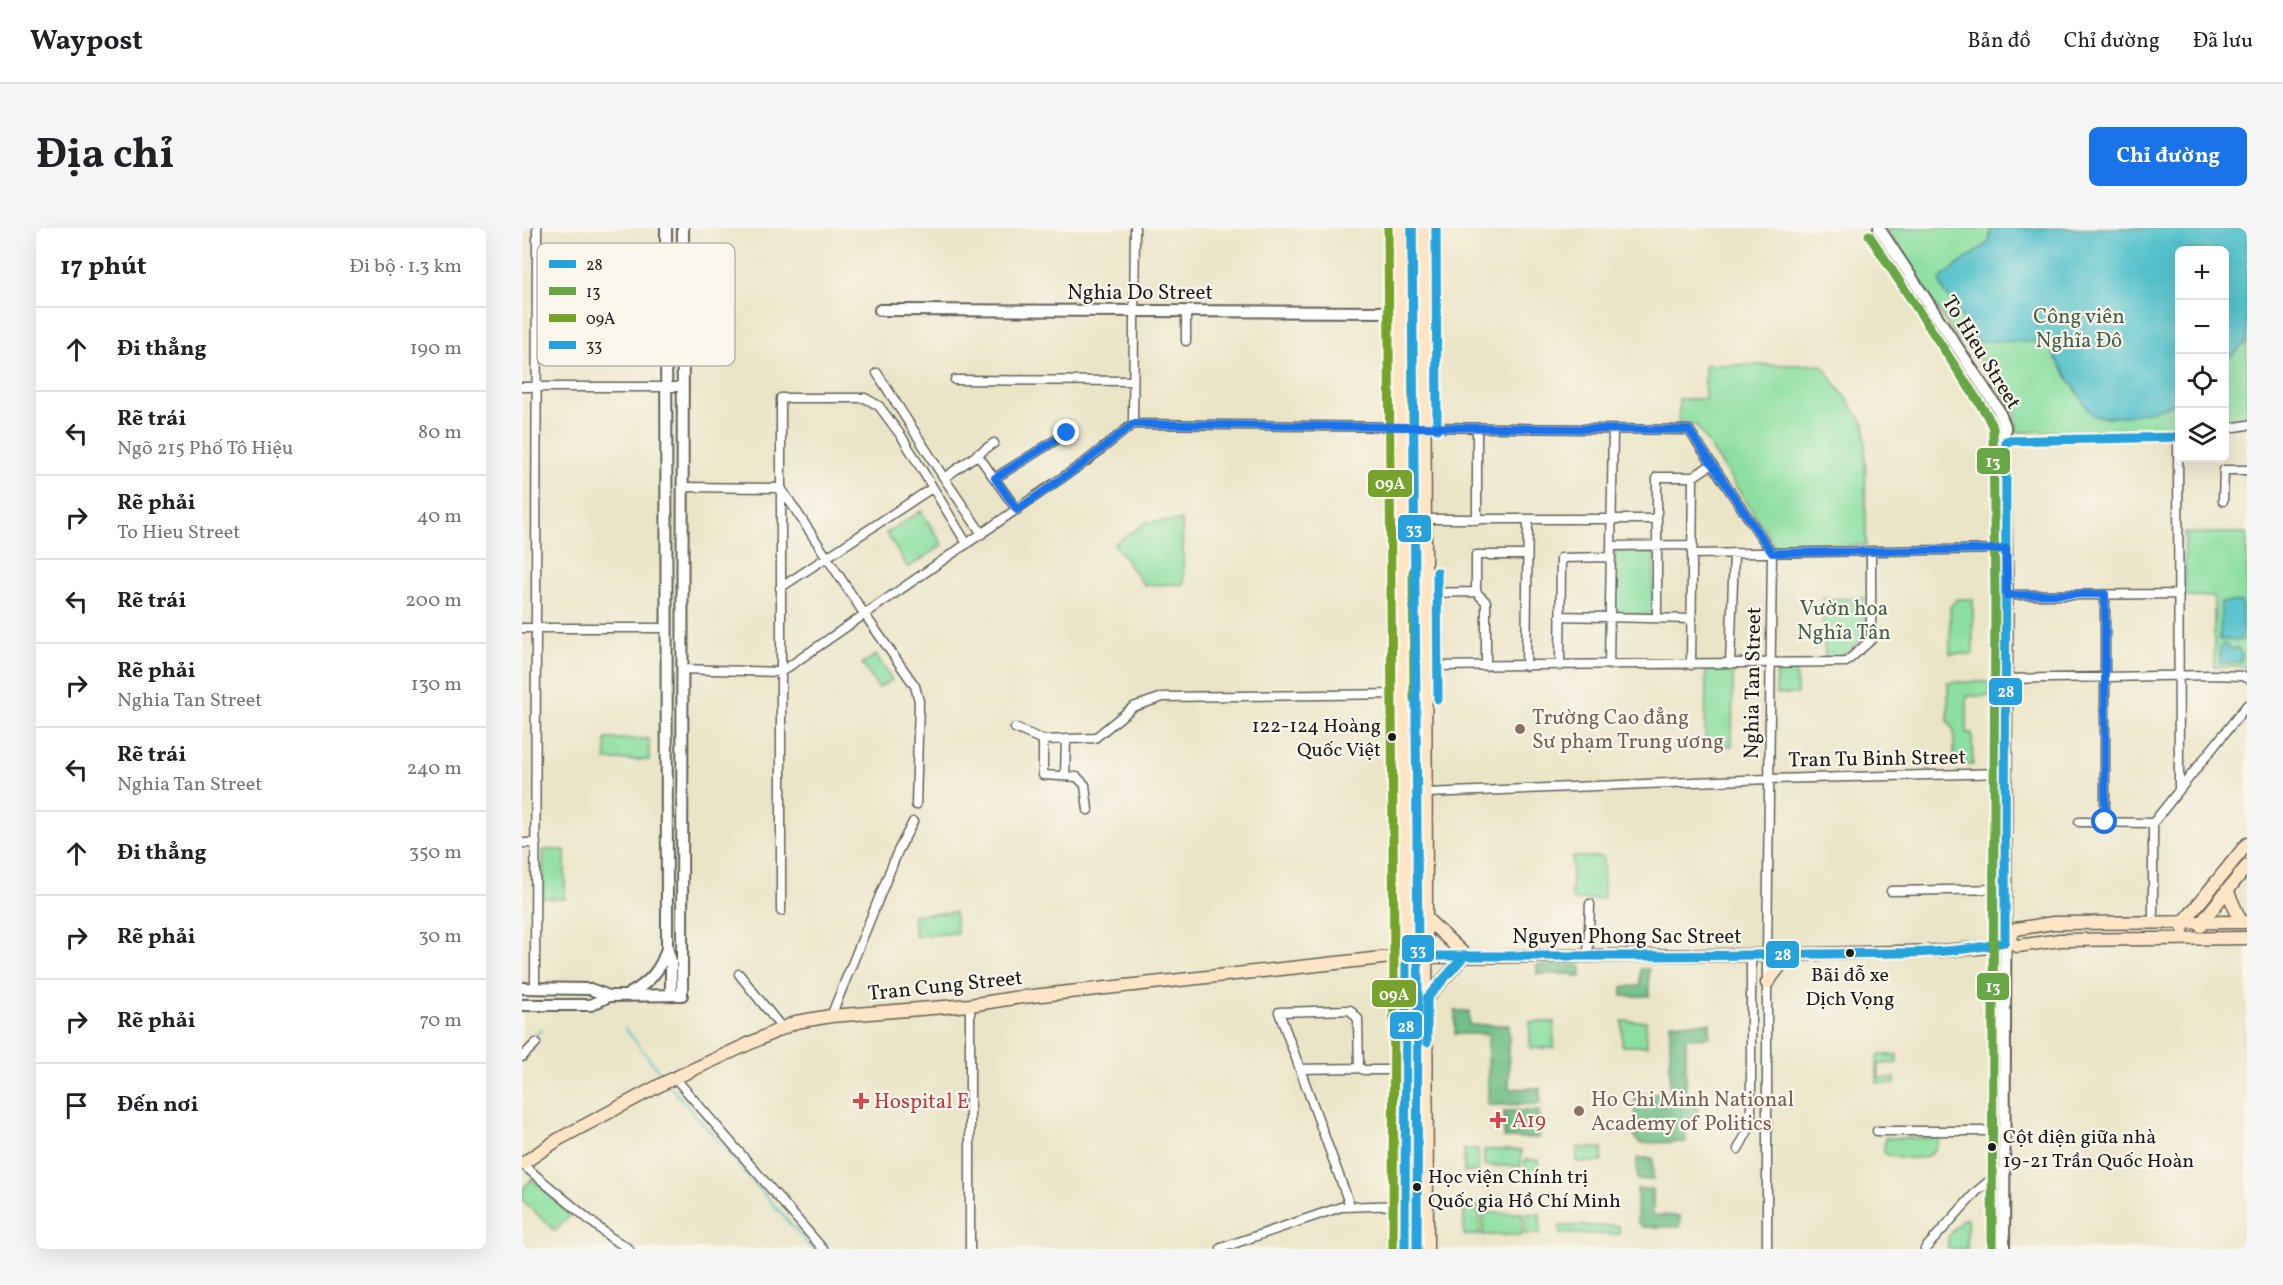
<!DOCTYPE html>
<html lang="vi">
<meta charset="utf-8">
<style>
body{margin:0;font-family:Vollkorn,serif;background:#f6f6f6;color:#202124}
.controls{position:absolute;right:18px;top:18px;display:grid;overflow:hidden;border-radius:9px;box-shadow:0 6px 24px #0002}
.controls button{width:54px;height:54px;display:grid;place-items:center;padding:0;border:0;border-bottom:2px solid #e0e0e0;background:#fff;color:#202124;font:30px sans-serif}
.stop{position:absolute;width:18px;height:18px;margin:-14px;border:4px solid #1a73e8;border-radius:50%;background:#fff}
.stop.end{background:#1a73e8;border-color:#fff;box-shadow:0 2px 6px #0008}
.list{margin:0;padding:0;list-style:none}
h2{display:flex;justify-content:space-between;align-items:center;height:78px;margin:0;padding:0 24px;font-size:26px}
h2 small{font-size:20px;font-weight:400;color:#757577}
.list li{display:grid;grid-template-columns:39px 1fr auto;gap:18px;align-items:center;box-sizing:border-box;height:84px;padding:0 24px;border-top:2px solid #e0e0e0}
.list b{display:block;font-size:22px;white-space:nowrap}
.list p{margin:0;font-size:20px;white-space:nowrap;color:#757577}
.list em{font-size:20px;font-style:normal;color:#757577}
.icon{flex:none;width:33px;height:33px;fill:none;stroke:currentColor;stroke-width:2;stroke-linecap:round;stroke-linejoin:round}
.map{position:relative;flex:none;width:1725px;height:1021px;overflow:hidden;border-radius:9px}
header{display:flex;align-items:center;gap:36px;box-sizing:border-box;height:84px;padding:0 30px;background:#fff;border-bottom:2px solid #e0e0e0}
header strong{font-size:28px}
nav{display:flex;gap:33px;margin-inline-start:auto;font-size:21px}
.intro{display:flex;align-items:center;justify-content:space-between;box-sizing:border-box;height:144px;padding:0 36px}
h1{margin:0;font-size:42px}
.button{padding:15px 27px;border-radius:9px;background:#1a73e8;color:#fff;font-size:21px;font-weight:700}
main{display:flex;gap:36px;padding:0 36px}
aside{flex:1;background:#fff;border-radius:9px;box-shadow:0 6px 24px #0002}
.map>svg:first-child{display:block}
.green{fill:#8cdfa0;stroke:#547e5e;stroke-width:1.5}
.forest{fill:#71be86;stroke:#466d51;stroke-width:1.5}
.water{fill:#53c1cb;stroke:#386e74;stroke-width:1.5}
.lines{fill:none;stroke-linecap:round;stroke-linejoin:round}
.stream{stroke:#53c1cb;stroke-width:2}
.minor-casing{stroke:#646258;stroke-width:11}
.tertiary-casing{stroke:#646258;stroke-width:14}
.secondary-casing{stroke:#646258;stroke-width:15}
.minor{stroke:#fff;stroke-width:8}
.tertiary{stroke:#fff;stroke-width:10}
.secondary{stroke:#fee5c5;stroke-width:12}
.bus-1-casing{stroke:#fbf7ec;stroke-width:14}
.bus-2-casing{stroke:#fbf7ec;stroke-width:14}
.bus-3-casing{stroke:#fbf7ec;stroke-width:14}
.bus-4-casing{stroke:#fbf7ec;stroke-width:14}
.bus-1{stroke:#25a2dd;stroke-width:9}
.bus-2{stroke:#68a746;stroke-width:9}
.bus-3{stroke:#76a32b;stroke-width:9}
.bus-4{stroke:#25a2dd;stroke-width:9}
.route{stroke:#1a73e8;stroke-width:8}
.education-dot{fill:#8d6e63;stroke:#fbf7ec;stroke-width:2}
.bus-dot{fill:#1c1c1c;stroke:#fbf7ec;stroke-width:2}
.health-dot{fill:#e0444e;stroke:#fbf7ec;stroke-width:2}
.labels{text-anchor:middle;stroke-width:4.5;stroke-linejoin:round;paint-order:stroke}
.bus-label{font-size:20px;fill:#1c1c1c;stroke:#fbf7ec;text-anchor:start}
.street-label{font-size:21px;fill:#1c1c1c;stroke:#fbf7ec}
.park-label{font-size:21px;fill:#43604a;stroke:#fbf7ec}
.education-label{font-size:21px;fill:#785e54;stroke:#fbf7ec;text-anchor:start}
.health-label{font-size:21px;fill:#be3a42;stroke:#fbf7ec;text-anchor:start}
.key{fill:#fbf7ec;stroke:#b8b5ae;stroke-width:1.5}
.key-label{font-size:16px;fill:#1c1c1c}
.line-badge{stroke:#fbf7ec;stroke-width:2}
.badge-label{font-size:16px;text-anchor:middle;font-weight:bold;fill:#fff}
</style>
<header>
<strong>Waypost</strong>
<nav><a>Bản đồ</a><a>Chỉ đường</a><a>Đã lưu</a></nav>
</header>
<div class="intro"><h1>Địa chỉ</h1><a class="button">Chỉ đường</a></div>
<main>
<aside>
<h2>17 phút<small>Đi bộ · 1.3 km</small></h2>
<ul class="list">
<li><svg class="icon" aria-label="ahead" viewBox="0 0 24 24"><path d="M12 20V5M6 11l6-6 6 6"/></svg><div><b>Đi thẳng</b></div><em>190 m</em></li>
<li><svg class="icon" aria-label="left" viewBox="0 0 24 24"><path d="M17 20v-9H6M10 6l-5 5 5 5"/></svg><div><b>Rẽ trái</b><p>Ngõ 215 Phố Tô Hiệu</p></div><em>80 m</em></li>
<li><svg class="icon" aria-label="right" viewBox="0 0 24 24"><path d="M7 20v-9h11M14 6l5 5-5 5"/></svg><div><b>Rẽ phải</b><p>To Hieu Street</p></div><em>40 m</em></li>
<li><svg class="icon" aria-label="left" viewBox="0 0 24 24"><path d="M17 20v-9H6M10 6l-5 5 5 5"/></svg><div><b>Rẽ trái</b></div><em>200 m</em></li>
<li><svg class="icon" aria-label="right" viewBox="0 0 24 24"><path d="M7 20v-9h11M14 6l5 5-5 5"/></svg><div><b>Rẽ phải</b><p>Nghia Tan Street</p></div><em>130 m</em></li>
<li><svg class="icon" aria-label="left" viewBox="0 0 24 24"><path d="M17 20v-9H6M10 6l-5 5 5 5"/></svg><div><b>Rẽ trái</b><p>Nghia Tan Street</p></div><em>240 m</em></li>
<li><svg class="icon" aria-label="ahead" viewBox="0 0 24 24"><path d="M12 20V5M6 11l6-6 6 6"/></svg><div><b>Đi thẳng</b></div><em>350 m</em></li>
<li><svg class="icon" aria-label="right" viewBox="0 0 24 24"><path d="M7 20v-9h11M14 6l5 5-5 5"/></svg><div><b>Rẽ phải</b></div><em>30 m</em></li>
<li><svg class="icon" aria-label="right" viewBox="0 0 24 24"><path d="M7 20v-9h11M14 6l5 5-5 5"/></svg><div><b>Rẽ phải</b></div><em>70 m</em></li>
<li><svg class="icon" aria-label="arrive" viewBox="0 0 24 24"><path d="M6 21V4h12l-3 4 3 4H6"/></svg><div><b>Đến nơi</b></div></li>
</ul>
</aside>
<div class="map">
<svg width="1725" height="1021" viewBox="0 0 1725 1021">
<rect width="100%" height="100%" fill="#fbf7ec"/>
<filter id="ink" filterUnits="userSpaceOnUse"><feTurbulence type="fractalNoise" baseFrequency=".0167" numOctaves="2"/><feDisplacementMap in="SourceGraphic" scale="12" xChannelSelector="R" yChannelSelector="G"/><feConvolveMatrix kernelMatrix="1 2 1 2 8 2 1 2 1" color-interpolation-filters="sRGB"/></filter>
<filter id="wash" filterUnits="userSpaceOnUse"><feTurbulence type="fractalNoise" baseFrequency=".008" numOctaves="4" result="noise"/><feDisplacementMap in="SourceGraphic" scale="24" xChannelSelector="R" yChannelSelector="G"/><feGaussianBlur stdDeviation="1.35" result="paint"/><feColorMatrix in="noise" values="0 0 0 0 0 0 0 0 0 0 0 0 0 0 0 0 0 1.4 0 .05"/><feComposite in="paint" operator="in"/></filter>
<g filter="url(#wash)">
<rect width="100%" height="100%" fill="#ebe5c7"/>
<path class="green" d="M1364,0H1725V190L1703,193L1702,22H1658L1657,200L1495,204L1494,187L1453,124L1432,107Z
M1183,137H1300L1343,197L1344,317L1253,318L1174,197H1157V171H1183Z
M399,283L421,317L386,340L364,305Z
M660,293L662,356L622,357L592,316L625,294Z
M1663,305H1725V438L1692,439V369L1663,368Z
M1093,322H1132L1131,386H1093Z
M1343,370L1344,409L1318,429L1303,430L1300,371Z
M1435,371H1451V426H1428V379Z
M354,427L370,452L356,460L340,436Z
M1184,442H1211L1210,518H1183Z
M1254,443H1274L1275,466H1254Z
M1426,454H1470V468H1445V505H1450L1451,537H1432V503L1426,493Z
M84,511H127V532H84Z
M21,622H43V671L21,670Z
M1050,629H1081L1082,671L1050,672Z
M433,684L435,705L393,708L391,687Z
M1100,793H1124L1125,818H1100Z
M1008,794H1032V820H1008Z
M1358,827H1375V835L1357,836V850H1373V856L1355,855V830Z
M1363,910H1418C1416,916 1413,923 1407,927C1400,932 1369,930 1362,925Z
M1055,920H1080V934H1055Z
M942,921H956V944H942Z
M962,922H999V938H962Z
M1003,932H1016L1017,951H1004Z
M10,951L48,987L33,1003L0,972V962Z
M957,978L958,1007H942V981L944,979Z
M961,985H1000V1007H961Z
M1003,986H1018V1006H1003Z
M1441,991H1445V1021H1426V1009Z
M1038,998H1097V1006H1038Z"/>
<path class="forest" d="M1015,737H1059V749H1052V746H1015Z
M1118,741H1127V768H1100V759L1118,758Z
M933,783H947V797H987V861L1018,860V876L966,877V806H933Z
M1148,795H1188V809L1164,810V866L1176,867V892H1163L1164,914L1118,915L1113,910V866H1148Z
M982,883H1017V910H982Z
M1115,930H1131V952H1115Z
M1115,961H1131V987L1158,988V999H1121L1115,994Z"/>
<path class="water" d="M1469,0H1725V114L1703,133L1702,22H1658L1657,173C1636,183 1596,192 1573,188L1567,183L1525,116L1519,114L1455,113L1420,60L1418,55L1420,49L1467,14Z
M1699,374H1720V412H1698Z
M1702,416L1711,422L1715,419L1720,427L1718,434L1698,435V419Z"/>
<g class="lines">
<path class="stream" d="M103,800L143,851
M0,821L20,801
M148,858L290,1021"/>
</g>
</g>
<g filter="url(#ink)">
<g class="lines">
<g class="minor-casing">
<path id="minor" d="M664,113V83
M355,145L422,250L472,215
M433,152L611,153
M0,159H161
M611,196L613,0
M955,200V292
M1702,201L1725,197
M1656,209L1657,562
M1484,213L1658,209
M455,226L495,282
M422,250L460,306
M473,250L545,205
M160,259L259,260L343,387L393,458L397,473L394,577
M1701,273L1702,242H1725
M903,291H1135
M1089,318L1171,317
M1170,326L1484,321
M258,360L410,260
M904,365L954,364
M1583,366V594
M1485,367L1656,366
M1038,388L1170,391
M1135,390V249H1171L1190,236
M0,400H145
M1208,436L1212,325
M1087,437L1091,202
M1169,437L1171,249
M904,438L1324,434L1349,412V323
M964,438V374L954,364V327H1005
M1004,438L1006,291
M1038,438L1039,330L1088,329
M160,441L259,444L566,232L611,196L1167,202L1250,325L1245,727V1021
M1483,451L1690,447L1720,448L1725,450
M493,500L521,512L573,510L611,479L641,469L881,466
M521,512V547L555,549L563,557L566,582
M543,547L544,511
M905,565L1246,551L1483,545
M1557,594L1631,595
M0,615H14
M1369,663L1483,661
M259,683V170H343L357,178L380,209L445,316
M1631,694V595L1725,477
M1066,728L1068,676
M217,746L260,800
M13,760L15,0
M448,777V1021
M309,788L376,623L391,594
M0,829L14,815
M778,841L837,840L842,842H883
M153,850L301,1021
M1355,903H1483
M1216,921L1229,897V727
M0,936L88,1009L107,1021
M827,975L757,784L828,782L836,791L837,840
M699,1020L819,979L882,977
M1403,1021L1455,963L1483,940"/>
</g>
<g class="tertiary-casing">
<path id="tertiary" d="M144,0L145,720L149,733V767
M1357,0L1476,181L1483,198L1485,367L1482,1021
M358,82L878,84
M0,760L68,761L87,768L160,767L161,0
M107,766C127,755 139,742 145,720
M0,777H69L87,768"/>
</g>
<g class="secondary-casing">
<path id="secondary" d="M878,0L884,728L883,1021
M902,0L905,1021
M1705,662L1719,694
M905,691L943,727
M1679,698V695L1725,638
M1661,700V695L1725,616
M1483,714L1496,718L1538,712L1725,710
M1245,755L1267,726
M905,770L943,727
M0,936L37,911L144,854L274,794L309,788L448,777L492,770L869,729L1245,727L1419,723L1468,719L1483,714L1494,701L1531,695L1725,694"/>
</g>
<use href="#minor" class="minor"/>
<use href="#tertiary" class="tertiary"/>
<use href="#secondary" class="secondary"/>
<g class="bus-1-casing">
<path id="bus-1" d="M1484,213L1658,209
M1483,714L1484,213
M905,814V770L943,727
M883,1021L884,728C1020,728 1157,729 1293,726C1356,724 1421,729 1483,714"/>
</g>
<g class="bus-2-casing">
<path id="bus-2" d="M1347,7L1465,187L1471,200L1473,367L1470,1021"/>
</g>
<g class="bus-3-casing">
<path id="bus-3" d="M866,0L872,728L871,1021
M890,0L891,201
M891,344L892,471"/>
</g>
<g class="bus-4-casing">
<path id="bus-4" d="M890,0L896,728L895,1021
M914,0L915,201
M915,344L916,471"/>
</g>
<use href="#bus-1" class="bus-1"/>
<use href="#bus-2" class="bus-2"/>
<use href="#bus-3" class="bus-3"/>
<use href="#bus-4" class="bus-4"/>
</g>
</g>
<g class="lines" filter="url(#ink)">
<path class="route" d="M545,205L473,250L495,282L566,232L611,196L1167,202L1250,325L1484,321L1485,367L1583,366V594"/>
</g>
<g class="education-dot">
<circle cx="998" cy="501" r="6"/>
<circle cx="1057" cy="883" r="6"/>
</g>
<g class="bus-dot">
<circle cx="870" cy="509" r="5"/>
<circle cx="1328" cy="725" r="5"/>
<circle cx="1470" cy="919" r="5"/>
<circle cx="895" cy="959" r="5"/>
</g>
<g class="health-dot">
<path d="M336 864h6v6h6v6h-6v6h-6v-6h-6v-6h6z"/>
<path d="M973 883h6v6h6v6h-6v6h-6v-6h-6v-6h6z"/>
</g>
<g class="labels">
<g class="bus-label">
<text x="859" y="504" text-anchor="end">122-124 Hoàng<tspan x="859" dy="24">Quốc Việt</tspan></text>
<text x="1328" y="753" text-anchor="middle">Bãi đỗ xe<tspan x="1328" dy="24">Dịch Vọng</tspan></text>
<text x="1481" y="915">Cột điện giữa nhà<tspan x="1481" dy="24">19-21 Trần Quốc Hoàn</tspan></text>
<text x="906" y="955">Học viện Chính trị<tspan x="906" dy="24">Quốc gia Hồ Chí Minh</tspan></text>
</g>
<g class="street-label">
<text x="618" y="71">Nghia Do Street</text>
<text transform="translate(1460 124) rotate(58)" y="7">To Hieu Street</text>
<text transform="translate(1230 455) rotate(-89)" y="7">Nghia Tan Street</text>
<text transform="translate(1355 530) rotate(-1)" y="7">Tran Tu Binh Street</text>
<text x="1105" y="715">Nguyen Phong Sac Street</text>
<text transform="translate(423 757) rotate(-6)" y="7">Tran Cung Street</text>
</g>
<g class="park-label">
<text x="1557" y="95">Công viên<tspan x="1557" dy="24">Nghĩa Đô</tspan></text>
<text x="1322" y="387">Vườn hoa<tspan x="1322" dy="24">Nghĩa Tân</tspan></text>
</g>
<g class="education-label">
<text x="1010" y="496">Trường Cao đẳng<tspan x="1010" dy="24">Sư phạm Trung ương</tspan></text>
<text x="1069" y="878">Ho Chi Minh National<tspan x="1069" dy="24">Academy of Politics</tspan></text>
</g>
<g class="health-label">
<text x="352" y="880">Hospital E</text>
<text x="990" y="899">A19</text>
</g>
</g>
<rect x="15" y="15" width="198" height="123" rx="9" class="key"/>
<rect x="27" y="32" width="27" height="8" fill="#25a2dd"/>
<rect x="27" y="59" width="27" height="8" fill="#68a746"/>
<rect x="27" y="86" width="27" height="8" fill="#76a32b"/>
<rect x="27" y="113" width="27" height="8" fill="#25a2dd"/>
<g class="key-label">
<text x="64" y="42">28</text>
<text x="64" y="69">13</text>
<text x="64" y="96">09A</text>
<text x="64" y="123">33</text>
</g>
<g class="line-badge">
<rect x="1454" y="219" width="35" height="28" rx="6" fill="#68a746"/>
<rect x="845" y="241" width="46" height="29" rx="6" fill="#76a32b"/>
<rect x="875" y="286" width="35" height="29" rx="6" fill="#25a2dd"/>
<rect x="1466" y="449" width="35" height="29" rx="6" fill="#25a2dd"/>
<rect x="879" y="706" width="34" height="29" rx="6" fill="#25a2dd"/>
<rect x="1243" y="712" width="35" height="29" rx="6" fill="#25a2dd"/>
<rect x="1454" y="744" width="34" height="29" rx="6" fill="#68a746"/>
<rect x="849" y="751" width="46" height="29" rx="6" fill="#76a32b"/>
<rect x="867" y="783" width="34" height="29" rx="6" fill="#25a2dd"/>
</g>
<g class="badge-label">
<text x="1471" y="239">13</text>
<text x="868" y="261">09A</text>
<text x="892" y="306">33</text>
<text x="1484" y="469">28</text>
<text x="896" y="727">33</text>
<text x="1261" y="732">28</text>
<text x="1471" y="764">13</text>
<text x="872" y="772">09A</text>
<text x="884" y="804">28</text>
</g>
</svg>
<div class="controls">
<button>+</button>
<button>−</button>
<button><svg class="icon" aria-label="locate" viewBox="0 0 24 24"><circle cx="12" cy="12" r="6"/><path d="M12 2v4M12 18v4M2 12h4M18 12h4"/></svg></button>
<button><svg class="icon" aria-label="layers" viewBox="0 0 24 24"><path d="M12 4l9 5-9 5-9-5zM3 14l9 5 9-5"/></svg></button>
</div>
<div class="stop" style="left:1583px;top:594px"></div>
<div class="stop end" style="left:545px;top:205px"></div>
</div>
</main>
